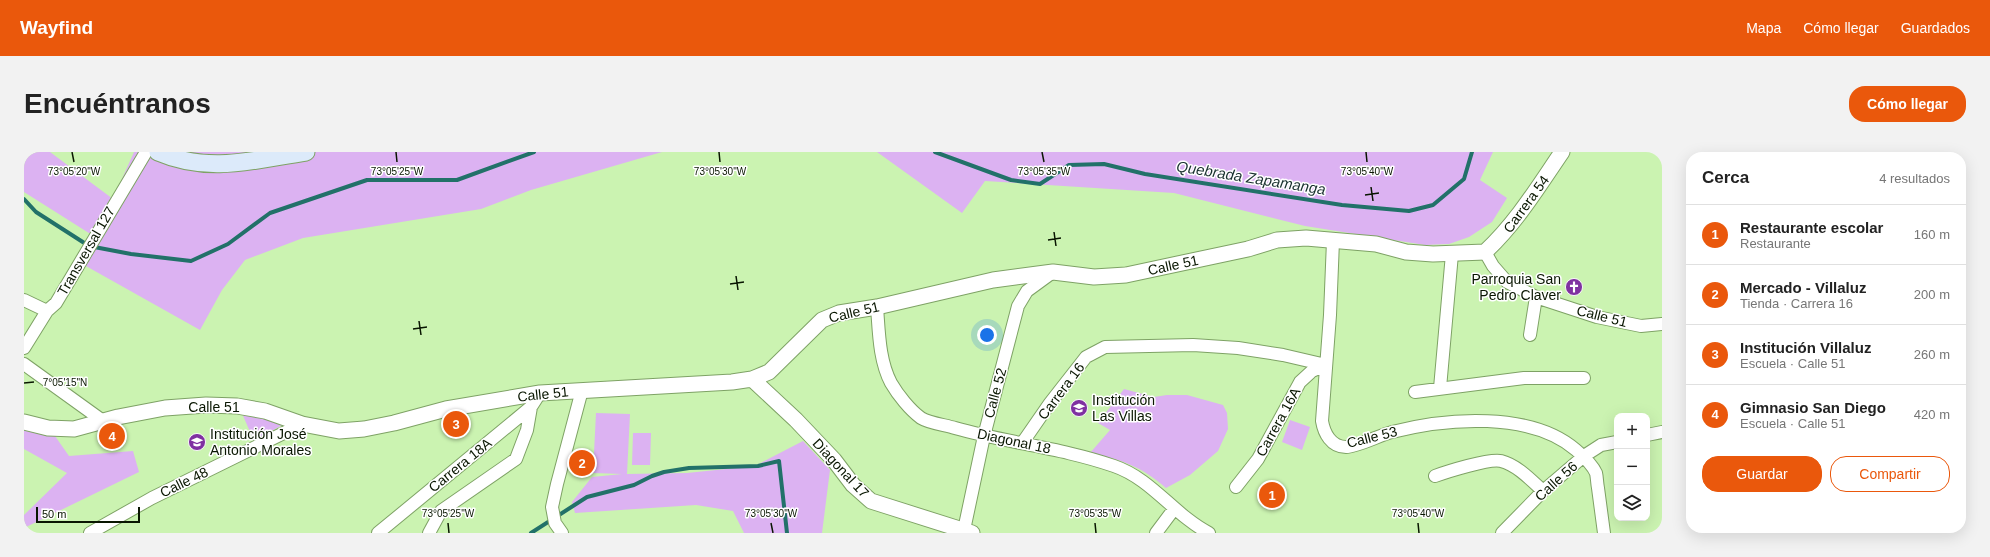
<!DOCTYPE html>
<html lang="es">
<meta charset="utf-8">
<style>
body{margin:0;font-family:Helvetica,sans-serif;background:#f2f2f2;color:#222}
.controls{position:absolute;right:12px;bottom:12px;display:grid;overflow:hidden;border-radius:8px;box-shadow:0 4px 16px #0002}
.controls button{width:36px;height:36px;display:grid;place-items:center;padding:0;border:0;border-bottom:1px solid #e0e0e0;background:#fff;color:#222;font:20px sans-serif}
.scale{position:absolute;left:12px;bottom:10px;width:104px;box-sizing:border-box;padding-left:4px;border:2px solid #091601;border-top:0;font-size:11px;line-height:14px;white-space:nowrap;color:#091601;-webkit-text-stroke:3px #fff;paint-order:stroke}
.you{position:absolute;left:963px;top:183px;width:14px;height:14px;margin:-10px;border:3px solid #fff;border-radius:50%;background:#1a73e8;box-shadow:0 0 0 6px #1a73e833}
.badge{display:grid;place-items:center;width:26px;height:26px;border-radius:50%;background:#ea580c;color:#fff;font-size:13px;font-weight:700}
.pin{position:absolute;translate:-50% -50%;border:2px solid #fff;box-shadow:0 1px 4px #0006}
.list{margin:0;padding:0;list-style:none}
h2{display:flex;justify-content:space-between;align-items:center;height:52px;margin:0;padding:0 16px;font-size:17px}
h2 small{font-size:13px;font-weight:400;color:#767676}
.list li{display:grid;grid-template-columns:26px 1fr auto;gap:12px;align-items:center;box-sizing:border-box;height:60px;padding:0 16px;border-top:1px solid #e0e0e0}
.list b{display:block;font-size:15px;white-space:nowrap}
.list p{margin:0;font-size:13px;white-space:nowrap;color:#767676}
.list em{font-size:13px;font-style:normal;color:#767676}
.actions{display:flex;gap:8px;padding:12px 16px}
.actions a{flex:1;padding:9px 0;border:1px solid #ea580c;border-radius:16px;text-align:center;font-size:14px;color:#ea580c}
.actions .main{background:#ea580c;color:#fff}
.icon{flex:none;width:22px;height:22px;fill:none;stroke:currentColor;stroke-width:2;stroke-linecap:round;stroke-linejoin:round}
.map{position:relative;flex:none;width:1638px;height:381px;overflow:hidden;border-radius:16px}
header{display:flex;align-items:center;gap:24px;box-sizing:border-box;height:56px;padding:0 20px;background:#ea580c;color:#fff}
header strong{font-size:19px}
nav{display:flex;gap:22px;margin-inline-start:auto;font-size:14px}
.intro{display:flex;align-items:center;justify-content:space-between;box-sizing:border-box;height:96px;padding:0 24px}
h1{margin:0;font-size:28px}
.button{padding:10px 18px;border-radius:16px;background:#ea580c;color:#fff;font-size:14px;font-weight:700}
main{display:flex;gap:24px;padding:0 24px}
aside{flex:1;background:#fff;border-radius:16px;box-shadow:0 4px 16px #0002}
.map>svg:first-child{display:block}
.green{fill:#dcb2f2}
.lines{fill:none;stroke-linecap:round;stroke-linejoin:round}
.stream{stroke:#227169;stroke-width:4}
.minor-casing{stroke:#7ea265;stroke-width:14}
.tertiary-casing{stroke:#7ea265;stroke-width:17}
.secondary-casing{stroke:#7ea265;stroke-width:19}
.minor{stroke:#fff;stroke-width:12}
.tertiary{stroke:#fff;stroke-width:15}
.secondary{stroke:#dceafa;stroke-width:17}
.ticks{fill:none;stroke:#091601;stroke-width:1.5}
.labels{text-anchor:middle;stroke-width:3;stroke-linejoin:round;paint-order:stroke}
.street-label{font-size:14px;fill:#091601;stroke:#fff}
.poi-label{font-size:14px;fill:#091601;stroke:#fff;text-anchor:start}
.water-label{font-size:15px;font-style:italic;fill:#19302f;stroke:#fff}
.ticks-label{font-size:10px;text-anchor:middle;fill:#091601;stroke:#fff;stroke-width:3;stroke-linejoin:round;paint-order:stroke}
</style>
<header>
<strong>Wayfind</strong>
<nav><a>Mapa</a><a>Cómo llegar</a><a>Guardados</a></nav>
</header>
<div class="intro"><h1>Encuéntranos</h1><a class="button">Cómo llegar</a></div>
<main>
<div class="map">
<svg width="1638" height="381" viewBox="0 0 1638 381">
<rect width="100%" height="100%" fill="#cbf3b1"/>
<path class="green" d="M0,0H26L89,47L110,0H638L507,38L457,57L279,86L221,108L198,138L176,178L53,109L68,83L0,40Z
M853,0H1469L1456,28L1483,46L1468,70L1445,85L1425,92L1401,93L1281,74L1150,41L961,29L938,61Z
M1100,237L1130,245L1143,243H1163L1199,253L1203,261L1204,277L1194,299L1166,323L1142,336C1117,314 1098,308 1066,301L1086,278L1074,271Z
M217,259L260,272L230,289Z
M572,261L606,262L603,322L663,321L731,314L779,289L806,318L798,381H720L709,359L672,353L551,361L548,350L568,325L598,322L569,321Z
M1266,268L1286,275L1278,298L1258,290Z
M0,275L31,284L45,304L109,299L115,320L0,376V363L43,321L0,297Z
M609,281H627L626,313H608Z"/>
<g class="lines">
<path class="stream" d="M911,0L987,28L1016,32L1045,13L1080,12L1121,22L1318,53L1385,59L1409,53L1440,27L1448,0
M0,47L12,60L65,94L107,102L167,109L204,92L246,61L343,28H433L510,0
M507,381L563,345L610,333L628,324L640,320L665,316L734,314L755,309L763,381"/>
<g class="minor-casing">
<path id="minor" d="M1309,89L1306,163L1298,269C1300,281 1307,295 1322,295C1333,295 1356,283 1368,280C1422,266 1507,259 1552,298C1559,304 1568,312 1572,321C1573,325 1573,331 1574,336C1576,351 1578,366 1580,381
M1461,100L1469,114L1483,130L1512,145L1573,165L1617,174L1638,172
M0,148L23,159
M853,155C855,180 855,208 867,231C874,243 886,258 897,266C905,271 921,273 931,276C984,291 1038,296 1090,314C1128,327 1150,363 1185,381
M1506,183L1512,145
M0,196L23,159L32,151L122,0
M0,212L79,269
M1416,236L1428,102
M1391,240L1500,226H1560
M1623,283L1638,280
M999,290L1026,251L1062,205L1081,195L1169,193L1214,196L1259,203L1302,213
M1411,324C1422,320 1466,306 1477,309C1493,313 1507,328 1519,339
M1212,335L1234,307L1276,230L1288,219L1302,213
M940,378L960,284L994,154L1003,139L1029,120
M66,381L128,346L278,272
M354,381L507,255L516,241
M405,381L417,359L492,307L503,278L507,255
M538,381L531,371L528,355L533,332L558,238
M1132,381L1150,357
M1478,381L1519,339L1560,304L1577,293L1593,290"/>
</g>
<g class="tertiary-casing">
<path id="tertiary" d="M728,227L772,268L810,308L829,333L847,349L948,381
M0,270L24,276L50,277L94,265L141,256L182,253L213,254L241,259L278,272L315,279L340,277L370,271L422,257L516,241L708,230L728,227L745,220L798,168L815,161L853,155L969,128L1029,120L1070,125L1102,123L1224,97L1253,88L1282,86L1352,92L1382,100L1409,102L1461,100C1493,70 1514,35 1538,0"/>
</g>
<g class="secondary-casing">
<path id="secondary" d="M134,0C185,22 230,8 282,0"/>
</g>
<use href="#minor" class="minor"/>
<use href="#tertiary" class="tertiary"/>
<use href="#secondary" class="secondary"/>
</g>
<path class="ticks" d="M48,0L50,10M372,0L373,10M695,0L696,10M1018,0L1020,10M1342,0L1343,10M1347,35L1349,49M1341,43L1355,41M1030,80L1032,94M1024,88L1037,86M712,124L714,138M706,132L720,130M395,169L397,183M389,177L403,175M0,231L10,230M424,371L425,381M747,371L749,381M1071,371L1072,381M1394,371L1395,381"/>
<defs>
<g id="church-disc" transform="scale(0.9)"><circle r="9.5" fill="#7f31a1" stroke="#fff"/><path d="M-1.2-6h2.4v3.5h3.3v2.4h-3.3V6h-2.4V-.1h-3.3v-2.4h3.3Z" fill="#fff"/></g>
<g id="school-disc" transform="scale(0.9)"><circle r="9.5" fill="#7f31a1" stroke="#fff"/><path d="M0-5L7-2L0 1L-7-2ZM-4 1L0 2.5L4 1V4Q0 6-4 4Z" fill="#fff"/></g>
</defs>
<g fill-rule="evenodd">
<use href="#church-disc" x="1550" y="135"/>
<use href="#school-disc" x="1055" y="256"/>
<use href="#school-disc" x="173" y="290"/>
</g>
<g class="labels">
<g class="street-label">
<text transform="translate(1502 52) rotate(-54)" y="5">Carrera 54</text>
<text transform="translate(62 99) rotate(-60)" y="5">Transversal 127</text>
<text transform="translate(1149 113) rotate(-12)" y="5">Calle 51</text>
<text transform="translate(830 160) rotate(-13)" y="5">Calle 51</text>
<text transform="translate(1578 164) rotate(14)" y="5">Calle 51</text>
<text transform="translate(1037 239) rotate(-53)" y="5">Carrera 16</text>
<text transform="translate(971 241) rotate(-75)" y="5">Calle 52</text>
<text transform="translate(519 242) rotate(-6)" y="5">Calle 51</text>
<text x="190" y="260">Calle 51</text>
<text transform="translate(1254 270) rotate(-61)" y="5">Carrera 16A</text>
<text transform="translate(1348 285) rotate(-14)" y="5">Calle 53</text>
<text transform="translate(990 289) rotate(12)" y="5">Diagonal 18</text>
<text transform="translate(436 313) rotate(-39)" y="5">Carrera 18A</text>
<text transform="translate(817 316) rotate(47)" y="5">Diagonal 17</text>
<text transform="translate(1532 329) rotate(-42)" y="5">Calle 56</text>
<text transform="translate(160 330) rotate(-26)" y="5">Calle 48</text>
</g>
<g class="poi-label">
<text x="1537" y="132" text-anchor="end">Parroquia San<tspan x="1537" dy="16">Pedro Claver</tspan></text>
<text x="1068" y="253">Institución<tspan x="1068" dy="16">Las Villas</tspan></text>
<text x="186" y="287">Institución José<tspan x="186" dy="16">Antonio Morales</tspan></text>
</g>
<g class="water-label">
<text transform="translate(1227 26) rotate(9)" y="5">Quebrada Zapamanga</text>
</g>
</g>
<g class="ticks-label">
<text x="50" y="23">73°05'20"W</text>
<text x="373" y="23">73°05'25"W</text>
<text x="696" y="23">73°05'30"W</text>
<text x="1020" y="23">73°05'35"W</text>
<text x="1343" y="23">73°05'40"W</text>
<text x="41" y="234">7°05'15"N</text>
<text x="424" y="365">73°05'25"W</text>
<text x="747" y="365">73°05'30"W</text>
<text x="1071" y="365">73°05'35"W</text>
<text x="1394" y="365">73°05'40"W</text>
</g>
</svg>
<div class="controls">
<button>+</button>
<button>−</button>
<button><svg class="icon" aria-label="layers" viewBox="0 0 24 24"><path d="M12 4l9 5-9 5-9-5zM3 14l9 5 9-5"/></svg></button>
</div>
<div class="scale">50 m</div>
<div class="you"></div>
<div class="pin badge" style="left:1248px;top:343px">1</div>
<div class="pin badge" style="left:558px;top:311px">2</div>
<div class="pin badge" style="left:432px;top:272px">3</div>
<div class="pin badge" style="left:88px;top:284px">4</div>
</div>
<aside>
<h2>Cerca<small>4 resultados</small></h2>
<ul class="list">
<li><span class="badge">1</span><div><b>Restaurante escolar</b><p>Restaurante</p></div><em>160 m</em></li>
<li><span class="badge">2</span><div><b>Mercado - Villaluz</b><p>Tienda · Carrera 16</p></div><em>200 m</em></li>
<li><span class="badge">3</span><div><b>Institución Villaluz</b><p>Escuela · Calle 51</p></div><em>260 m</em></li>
<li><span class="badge">4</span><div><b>Gimnasio San Diego</b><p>Escuela · Calle 51</p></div><em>420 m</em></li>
</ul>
<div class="actions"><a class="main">Guardar</a><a>Compartir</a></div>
</aside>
</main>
